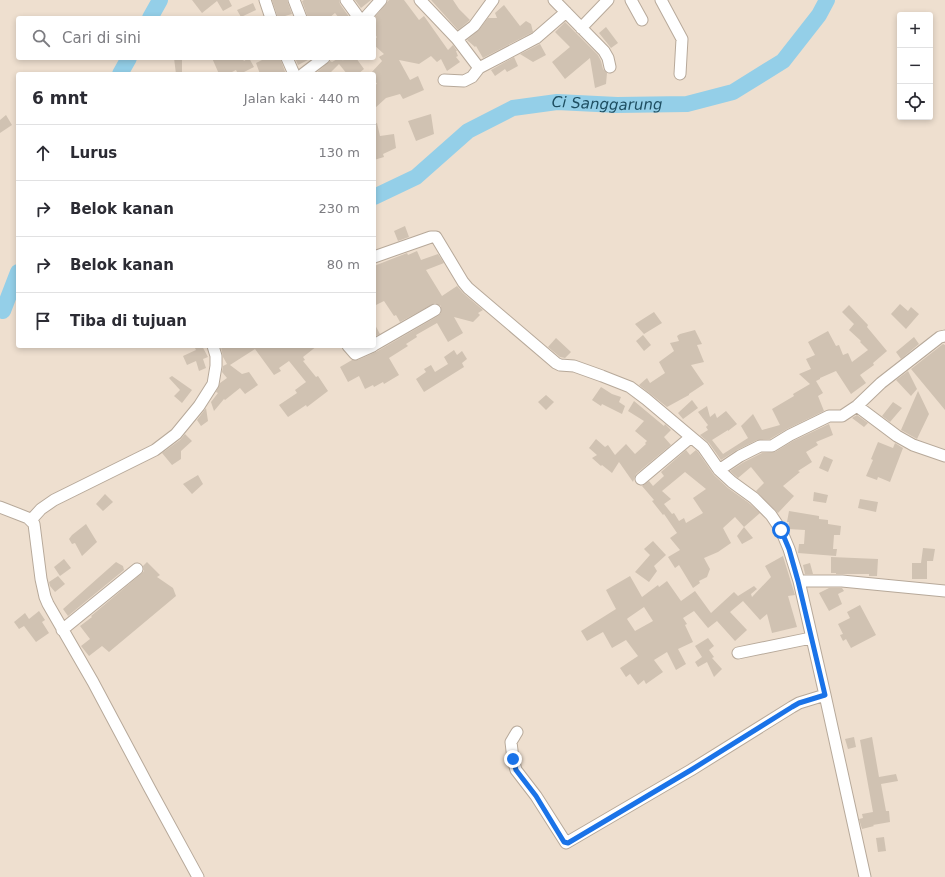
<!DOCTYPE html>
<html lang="id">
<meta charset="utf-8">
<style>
body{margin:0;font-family:"DejaVu Sans",sans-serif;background:#f7f7f7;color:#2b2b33}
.controls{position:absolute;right:12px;top:12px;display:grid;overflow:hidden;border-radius:4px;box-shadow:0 2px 6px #0003}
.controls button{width:36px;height:36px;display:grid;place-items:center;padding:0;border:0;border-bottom:1px solid #e1e1e2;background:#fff;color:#2b2b33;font:20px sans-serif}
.stop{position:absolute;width:12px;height:12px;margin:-9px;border:3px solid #1a73e8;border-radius:50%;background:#fff}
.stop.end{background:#1a73e8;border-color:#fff;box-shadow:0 1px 4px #0008}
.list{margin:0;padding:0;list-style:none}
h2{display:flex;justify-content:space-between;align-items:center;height:52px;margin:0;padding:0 16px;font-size:17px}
h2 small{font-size:13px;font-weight:400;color:#7c7c81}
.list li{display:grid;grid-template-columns:26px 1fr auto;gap:12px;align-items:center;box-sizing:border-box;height:56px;padding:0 16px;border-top:1px solid #e1e1e2}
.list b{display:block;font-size:15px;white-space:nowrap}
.list em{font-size:13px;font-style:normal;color:#7c7c81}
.icon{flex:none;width:22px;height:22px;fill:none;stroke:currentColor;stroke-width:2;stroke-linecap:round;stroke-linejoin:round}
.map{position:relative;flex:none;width:945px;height:877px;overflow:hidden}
.search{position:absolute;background:#fff;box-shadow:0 2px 6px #0003;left:16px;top:16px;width:360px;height:44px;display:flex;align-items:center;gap:10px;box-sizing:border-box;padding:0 14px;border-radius:4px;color:#7c7c81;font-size:15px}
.panel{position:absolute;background:#fff;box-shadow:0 2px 6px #0003;left:16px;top:72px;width:360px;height:276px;border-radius:4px}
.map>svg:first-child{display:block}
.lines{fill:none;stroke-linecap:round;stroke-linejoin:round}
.river{stroke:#94cfe8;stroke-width:16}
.building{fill:#d0c2b2;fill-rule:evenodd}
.minor-casing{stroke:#b7a99a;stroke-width:13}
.minor{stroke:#fff;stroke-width:11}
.route{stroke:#1a73e8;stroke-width:5}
.labels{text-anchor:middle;stroke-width:4;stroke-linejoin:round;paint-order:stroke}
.water-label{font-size:15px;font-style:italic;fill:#1e4e61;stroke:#fff}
</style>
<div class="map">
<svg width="945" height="877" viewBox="0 0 945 877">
<rect width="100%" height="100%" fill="#eedfcf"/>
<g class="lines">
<g class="river">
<path d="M150,18L160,0"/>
<path d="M120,74L129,58"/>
<path id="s1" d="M374,197L416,177L468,131L513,108L557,102L617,105L687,104L733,92L783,61L819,15L827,0"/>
<path d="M3,311L18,272"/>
</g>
</g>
<path class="building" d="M192,0H229L232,6L223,11L217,1L202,13Z
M272,0H287L292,14L278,18Z
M304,0H339L340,4L350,18H339L335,13L329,18H308L302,1Z
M355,0H371L361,8Z
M389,0H404L419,20L424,16L448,50L453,45L457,51H456L458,56L456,57L460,62L447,71L441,59L437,62L431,56L419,64L399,60L410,80L418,76L424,90L403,99L400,94L386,98L374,109V85L377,84L374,79V74L371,73L382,61L379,57L384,54L374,45V40L377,37L374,34V18Z
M431,0H453L459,9L470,20L458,30Z
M253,3L256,10L241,17L237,10Z
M504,5L520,26L526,21L531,24L533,32L483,58L476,46L475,47L467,40L478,31L488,18H497L495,13Z
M565,22L598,55L601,61L603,69L607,73L606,84L595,88L590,58L565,79L552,62L570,47L555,32Z
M606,27L618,43L611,48L599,33Z
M540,44L546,55L533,62L520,54Z
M514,57L518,66L507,72L505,69L495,76L491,70Z
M174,58H182V74H176Z
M212,58H242L244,61L249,58L254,67L240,74H238L236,70L228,74H219Z
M266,58H280L286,74H260L256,63Z
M295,58H312L298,65Z
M339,58H345L342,61L347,58H356L364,69L358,74H347L339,64L329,74H315L330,61L332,62Z
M431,114L434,134L416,141L408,121Z
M6,115L12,125L0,133V120Z
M377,123L380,136L394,134L396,148L383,154L384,157L374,160V124Z
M405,226L409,237L398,241L394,231Z
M417,251L421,260L438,254L444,263L426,270L442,296L457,286L463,293L483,310L478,313L480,315L473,322L454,317L463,333L448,342L437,323L416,335L417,337L406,344L408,346L389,358L399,375L384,384L383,382L374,387L373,385L365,389L359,376L348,382L340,367L352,360H358L376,352L438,316L441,313V306L435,303L400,322L396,315L394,316L384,301L376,305L374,299V266L407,253L408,255Z
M900,304L908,311L911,307L919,314L906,329L891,314Z
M849,305L868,325L867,327L887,351L873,363L874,365L860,375L866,383L851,394L836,371L820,378V379L816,381L823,393L818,396L824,411L787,429L770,439L757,440L737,450L721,460L709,443L700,435L708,430L706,427L708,425L698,412L707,406L710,417L715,413L717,418L726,411L737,424L728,431V430L712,440L723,454L748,438L741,426L753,414L762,430L780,425L772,409L794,396L793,394L810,384L799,374L811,369L806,359L815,355L808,342L828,331L836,346L839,345L843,355L848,353L852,362L868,350L860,342L861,341L849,330L854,324L842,312Z
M654,312L662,323L644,334L635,324Z
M374,323L380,334L374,337Z
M695,330L702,344L697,345L704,362L691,365L704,384L689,394V395L667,407L639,385L647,378L650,383L665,373L659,362L674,351L670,343L679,341L677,336L680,334Z
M643,335L651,345L644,351L636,341Z
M914,337L919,344L901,359L896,352Z
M556,338L571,352L565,358L560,357L548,347Z
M943,344L945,345V410L911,369Z
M194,346H202L208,357L203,359L206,368L199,371L196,361L187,365L183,356L196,350Z
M222,346H317L303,357L305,360L303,361L316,377L318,376L328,391L307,407L306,405L288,417L279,405L297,393L295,390L306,382L289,361L279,368L281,371L274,375L255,349L230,365L242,374L249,372L258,385L245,394L240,388L225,400L224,399L214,411L211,402L218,393L216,392L220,383L227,378L222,372L223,366L227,364L223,357L221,347Z
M454,350L457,355L462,351L467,359L462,363L464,367L424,392L416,379L426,372L424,369L431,365L435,372L448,364L444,357Z
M908,371L917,389L911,396L896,380Z
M172,376L192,390L182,403L174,396L180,390L169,378Z
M601,387L612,394L621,397L619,402L625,406L622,414L602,404L601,406L592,400Z
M918,391L929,414L917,439L901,430Z
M546,395L554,402L546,410L538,402Z
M692,400L698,408L683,419L678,413Z
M634,401L664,426L665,424L671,430L664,437L671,445L636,474L633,482L619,462L612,473L602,465L601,466L592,458L597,455L589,448L596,439L605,447L608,445L615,455L626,444L635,454L646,444L645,443L647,441L635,431L644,421L628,411Z
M893,402L902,408L890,422L882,416Z
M206,408L208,421L201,426L197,420Z
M857,415L868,423L864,427L852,418Z
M829,424L833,435L816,442L818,445L806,452L812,462L798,471L800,472L783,486L794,496L778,513L756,491L764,483L751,467L738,478L730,471L744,462L762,453L775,452L793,441Z
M185,434L192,441L181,451V459L172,465L162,453L180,440Z
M878,442L893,448L895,443L903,448L890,482L878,477L877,480L866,476L873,460L871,459Z
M686,450L690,455L696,450L698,452L714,475L728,488L749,503L760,513L744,527L735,517L723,528L731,543L718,552L704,558L710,569L707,577L699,581L700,583L693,588L679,565L675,568L668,557L680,550L670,538L677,533L664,514L663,515L652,501L654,500L642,486L649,481L653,486L664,476L661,472ZM685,472L706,489L693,498L703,513L686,523L684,518L679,521L674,513L672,514L664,504L671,499L662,491Z
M824,456L833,460L828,472L819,468Z
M198,475L203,484L192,494L183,484Z
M814,492L828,495L826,503L813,501Z
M105,494L113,502L103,511L96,504Z
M860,499L878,502L876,512L858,508Z
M789,511L819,516V519L828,520V524L841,526L840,535H834L833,549H837L836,556L798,553L799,544H804L805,530L788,529L789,522H787Z
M86,524L97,542L82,556L75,543L72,544L69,539L72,535Z
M744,527L753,538L742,544L737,536Z
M653,541L666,555L654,566L657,571L649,582L635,572L650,555L644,549Z
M923,548L935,549L933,561H927V579H912V563H921Z
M783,556L795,595L788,596L797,627L772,633L767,614L760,620L743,601L730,612L747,630L735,641L717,621L708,628L694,611L683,618L687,624L685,625L693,642L678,649L686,664L676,670L667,652L654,660L663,672L646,684L644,680L638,685L630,674L626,677L620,668L638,656L626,640L612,648L603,632L587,641L581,631L616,609L606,590L630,576L642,597L658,585L659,587L667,581L681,601L695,591L711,613L734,592L738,596L754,586L757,589L751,594L752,597L771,577L765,566ZM644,607L653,621L635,631L627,619L628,618Z
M831,557L878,559L877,576H869V574H836V573H831Z
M64,559L71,568L60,576L54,567Z
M116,562L123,566L124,570L68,616L63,609Z
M147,562L160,575L157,577L173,588L176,596L109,652L102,646L89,656L81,646L90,639L80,626L92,617L91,616L141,574L144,571L143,566Z
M810,563L813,574H805L803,565Z
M58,576L65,584L55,592L50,586L49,582Z
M829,588H842L844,591L838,594L842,604L829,611L819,593Z
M860,605L876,635L851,648L846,639L843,641L840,635L843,634L838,624L850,618L847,612Z
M39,611L45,620L42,622L49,633L36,642L24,626L19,629L14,622L25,613L29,619Z
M708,638L714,646L709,650L714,657L712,658L722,669L714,677L707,662L698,667L695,662L702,657L695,646Z
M854,737L856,747L848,749L845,739Z
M872,737L879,777L896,774L898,781L881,784L886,811H889L890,822L873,825L874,826L862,829L859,819L863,818L862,814L873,812L860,740Z
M884,837L886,851L878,852L876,838Z"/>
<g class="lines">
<g class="minor-casing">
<path id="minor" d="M265,0L271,18
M294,0L301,18
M346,0L359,18
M420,0L457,39L479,68
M554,0L604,51L608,58L610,67
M631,0L642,20
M661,0L682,39L680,74
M365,18L381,0
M581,28L608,0
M457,39L474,26L493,0
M287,58L294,74
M303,74L324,58
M444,80L464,81L472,77L479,68L536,38L566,12
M374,257L431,237H436L463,282L468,288L556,363L560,365L574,366L602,376L630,387L646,399L703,447L719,470L732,482L754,498L771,515L781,530L789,549L799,581L825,695L865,877
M374,345L435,310
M348,346L355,354L373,346
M857,406L897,436L913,445L945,456
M719,470L740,456L760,446H772L790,435L829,416H842L857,406L881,383L940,337L945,336
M641,479L691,437
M0,507L28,518L34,524L41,579L45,597L48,604L93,682L150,789L198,877
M31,520L41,509L54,500L155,450L176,434L199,406L213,384L216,366V356L213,346
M799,581H842L945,591
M62,630L137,569
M738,653L811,638
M517,732L511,742L513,759L516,770L536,796L566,843L691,770L792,707L799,703L825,695"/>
</g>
<use href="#minor" class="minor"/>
</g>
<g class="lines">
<path class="route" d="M513,759L516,770L536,796L564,842L568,843L691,770L792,707L799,703L825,695L798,581L789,549L781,530"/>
</g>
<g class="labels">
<g class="water-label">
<text dy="5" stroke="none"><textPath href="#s1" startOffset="261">Ci Sanggarung</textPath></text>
</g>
</g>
</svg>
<div class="controls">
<button>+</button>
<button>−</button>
<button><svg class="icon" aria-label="locate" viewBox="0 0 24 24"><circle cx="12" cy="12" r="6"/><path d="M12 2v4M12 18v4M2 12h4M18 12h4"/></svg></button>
</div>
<div class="stop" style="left:781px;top:530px"></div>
<div class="stop end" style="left:513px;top:759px"></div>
<div class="search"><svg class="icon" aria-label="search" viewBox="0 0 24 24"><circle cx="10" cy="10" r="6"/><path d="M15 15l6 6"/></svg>Cari di sini</div>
<section class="panel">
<h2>6 mnt<small>Jalan kaki · 440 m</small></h2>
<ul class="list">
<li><svg class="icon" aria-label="ahead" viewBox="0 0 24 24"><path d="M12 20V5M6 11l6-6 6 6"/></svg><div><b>Lurus</b></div><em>130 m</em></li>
<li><svg class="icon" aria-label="right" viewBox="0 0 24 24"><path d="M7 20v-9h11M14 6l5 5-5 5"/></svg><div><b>Belok kanan</b></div><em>230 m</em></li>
<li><svg class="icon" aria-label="right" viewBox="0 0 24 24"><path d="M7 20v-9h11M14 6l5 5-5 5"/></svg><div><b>Belok kanan</b></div><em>80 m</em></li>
<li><svg class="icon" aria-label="arrive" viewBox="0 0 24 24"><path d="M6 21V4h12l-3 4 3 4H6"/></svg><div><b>Tiba di tujuan</b></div></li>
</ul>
</section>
</div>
